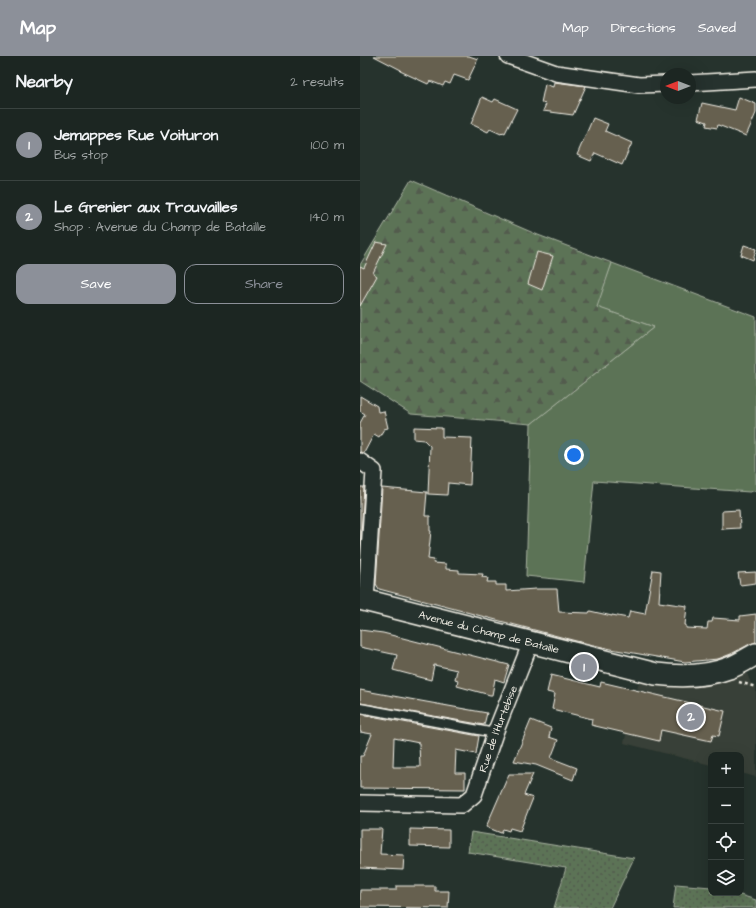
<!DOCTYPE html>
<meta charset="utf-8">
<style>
body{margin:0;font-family:"Architects Daughter",sans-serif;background:#29322f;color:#f1f3f6}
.controls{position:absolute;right:12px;bottom:12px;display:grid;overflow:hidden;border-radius:8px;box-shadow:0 4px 16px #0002}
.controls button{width:36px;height:36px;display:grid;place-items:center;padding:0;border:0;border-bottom:1px solid #3a4340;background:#1c2622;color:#f1f3f6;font:20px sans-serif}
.compass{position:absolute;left:300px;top:12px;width:36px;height:36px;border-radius:50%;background:#1c2622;box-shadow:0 4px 16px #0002;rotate:270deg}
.you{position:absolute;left:214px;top:399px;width:14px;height:14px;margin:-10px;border:3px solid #fff;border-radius:50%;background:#1a73e8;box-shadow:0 0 0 6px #1a73e833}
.badge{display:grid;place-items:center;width:26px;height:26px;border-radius:50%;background:#8c9099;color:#fff;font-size:13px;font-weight:700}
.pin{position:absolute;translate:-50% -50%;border:2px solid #fff;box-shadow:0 1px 4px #0006}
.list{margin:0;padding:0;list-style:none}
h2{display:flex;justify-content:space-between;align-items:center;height:52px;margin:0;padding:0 16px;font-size:17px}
h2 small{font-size:13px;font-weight:400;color:#a0a5a5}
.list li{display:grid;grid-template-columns:26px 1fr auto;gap:12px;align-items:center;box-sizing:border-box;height:72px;padding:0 16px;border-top:1px solid #3a4340}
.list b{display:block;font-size:15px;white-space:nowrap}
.list p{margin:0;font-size:13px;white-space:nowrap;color:#a0a5a5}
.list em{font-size:13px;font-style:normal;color:#a0a5a5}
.actions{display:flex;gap:8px;padding:12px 16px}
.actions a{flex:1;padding:9px 0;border:1px solid #8c9099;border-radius:12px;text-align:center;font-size:14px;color:#8c9099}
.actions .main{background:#8c9099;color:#fff}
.icon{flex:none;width:22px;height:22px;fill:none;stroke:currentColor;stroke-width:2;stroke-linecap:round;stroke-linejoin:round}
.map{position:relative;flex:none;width:396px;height:852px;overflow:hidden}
header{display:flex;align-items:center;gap:24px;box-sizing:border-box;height:56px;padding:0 20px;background:#8c9099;color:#fff}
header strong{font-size:19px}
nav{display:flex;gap:22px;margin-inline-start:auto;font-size:14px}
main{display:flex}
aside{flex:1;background:#1c2622}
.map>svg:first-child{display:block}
.built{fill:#394037}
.grass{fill:#5c7357;stroke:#a8b2a0}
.forest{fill:url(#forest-firs);stroke:#a8b2a0}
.park{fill:url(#park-dots);stroke:#a8b2a0}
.building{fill:#66604f;stroke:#f4f1e8;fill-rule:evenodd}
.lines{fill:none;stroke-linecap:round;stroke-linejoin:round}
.lane-casing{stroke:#f4f1e8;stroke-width:11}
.street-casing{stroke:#f4f1e8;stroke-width:18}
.secondary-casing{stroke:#f4f1e8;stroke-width:24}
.path{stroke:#f4f1e8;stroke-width:2.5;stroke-dasharray:3 3;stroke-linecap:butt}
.lane{stroke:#26332d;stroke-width:8}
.street{stroke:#26332d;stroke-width:15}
.secondary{stroke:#26332d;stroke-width:21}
.labels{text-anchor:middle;stroke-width:3;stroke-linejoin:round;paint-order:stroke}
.street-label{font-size:11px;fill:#f4f1e8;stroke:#26332d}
</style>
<header>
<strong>Map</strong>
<nav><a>Map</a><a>Directions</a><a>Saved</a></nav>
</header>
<main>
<aside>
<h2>Nearby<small>2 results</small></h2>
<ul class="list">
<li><span class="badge">1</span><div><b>Jemappes Rue Voituron</b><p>Bus stop</p></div><em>100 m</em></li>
<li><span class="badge">2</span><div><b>Le Grenier aux Trouvailles</b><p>Shop · Avenue du Champ de Bataille</p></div><em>140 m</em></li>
</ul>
<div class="actions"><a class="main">Save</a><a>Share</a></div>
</aside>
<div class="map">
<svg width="396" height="852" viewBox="0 0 396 852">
<defs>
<pattern id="forest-firs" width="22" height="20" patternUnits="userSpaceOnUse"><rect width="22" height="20" fill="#5c7357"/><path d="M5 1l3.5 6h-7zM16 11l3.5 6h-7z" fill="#525b4e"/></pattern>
<pattern id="park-dots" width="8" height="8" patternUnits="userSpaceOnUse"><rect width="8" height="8" fill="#5c7357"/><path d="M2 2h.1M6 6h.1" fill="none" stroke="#525b4e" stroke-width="1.8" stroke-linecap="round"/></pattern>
</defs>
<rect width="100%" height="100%" fill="#26332d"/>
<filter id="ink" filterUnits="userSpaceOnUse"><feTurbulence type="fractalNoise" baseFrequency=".025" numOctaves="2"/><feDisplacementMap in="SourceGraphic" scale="8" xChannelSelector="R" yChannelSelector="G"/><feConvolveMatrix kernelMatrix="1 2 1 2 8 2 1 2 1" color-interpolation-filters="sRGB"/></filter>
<g filter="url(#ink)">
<path class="built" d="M382,605L392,630L396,631V721L381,717V699H351V709L264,687L282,614Z"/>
<path class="grass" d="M252,207L396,261V434L390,436L234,425L224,526L166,520L171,368L294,271L236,251Z"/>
<path class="forest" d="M51,124L178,179L252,207L237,251L294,271L171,368L51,358L0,325V209Z"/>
<path class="park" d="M111,776L274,802L250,852H194L206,812L108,796Z
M316,828L351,831V837H374L396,844V852H313Z"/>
<path class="building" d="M14,0H109L118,3L108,24L94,19L90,28L85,26L83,30L70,25L68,28L40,15L41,14Z
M194,26L226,30L213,59L183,55L186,48L181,47L185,28L193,31Z
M122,41L133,46L135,43L157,53L145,77L143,76L141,78L130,73L128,76L111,68Z
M379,41L396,48V57L386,80L358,69L357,72L346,70L347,66L338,63L342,47L375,54Z
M233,62L248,68L245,75L272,87L262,109L235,97L231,105L217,99Z
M16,186L27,188L13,217L17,220L0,250V210L4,212Z
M384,189L396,193L393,204L381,199Z
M177,196L193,200L182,234L168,228Z
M0,340L17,350L18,356L24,355L28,372L24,373L19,381L14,378L4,397L0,396V367L5,358L0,355Z
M54,371L82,372V381L112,382L110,429L88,427L87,439L68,438L70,390L64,384L54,383Z
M0,431H4L0,495Z
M22,432L67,436L65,460H70V475H71L68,503L74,504L73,507L86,508V513L99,514V517L123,518L122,521L128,522L127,526H136V529H146V535L176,533H197L199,556L229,557L230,555L252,560V559L268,562L270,555L285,558L293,514L301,515L299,546L327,550L325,569H326V572L347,573L348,566H352L353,562L380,564V560L396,558V586L390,588L371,598L358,603L325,606L251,593L216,585L19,533L16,528Z
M379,454L380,472L362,473V455Z
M396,516V527L380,529L378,517Z
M0,574L23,577L149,609L144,626L135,623L132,639H130L97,630L98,624L95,623L97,614L74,609L71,624L33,614L37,599L0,591Z
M191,619L240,631L241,626L365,655L359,680L353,679L351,685L301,674L299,685L231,669L232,663L192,653L195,638L187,636Z
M0,634L127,657L124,669L0,647Z
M0,658L119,680L116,698L96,694L95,717H105V733L0,732V700H3L12,678L0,676ZM34,682L59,687L60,711H33Z
M171,664L191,672L189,681L198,684L191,702L217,712L213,724L176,709L154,705Z
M149,718H173L164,739L173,742L160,775L150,772L149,775L143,773L141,777L126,771Z
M0,773H22L20,798L44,799L43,814L0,812Z
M50,773L89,774V791L50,790Z
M36,830H75V835H89L88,852L0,851V834H36Z"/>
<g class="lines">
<g class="lane-casing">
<path id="lane" d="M0,652L135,677"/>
</g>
<g class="street-casing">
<g id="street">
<path d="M148,0L196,17L279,29L306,28"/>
<path d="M330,27L396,23"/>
<path d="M0,405L14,415L6,544"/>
<path id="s1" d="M0,747L102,749L114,739L135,677L171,586"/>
</g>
</g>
<g class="secondary-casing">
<g id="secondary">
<path id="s2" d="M0,543L296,618C321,621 345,621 369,612C378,609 387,603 396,598"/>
</g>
</g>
<path class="path" d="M379,626L396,631"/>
<use href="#lane" class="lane"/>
<use href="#street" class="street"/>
<use href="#secondary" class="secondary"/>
</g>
</g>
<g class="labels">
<g class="street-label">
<text dy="4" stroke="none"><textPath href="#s2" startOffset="133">Avenue du Champ de Bataille</textPath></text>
<text dy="4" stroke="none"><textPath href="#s1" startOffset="188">Rue de l'Hurtebise</textPath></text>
</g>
</g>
</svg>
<div class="controls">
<button>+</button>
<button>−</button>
<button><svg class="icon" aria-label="locate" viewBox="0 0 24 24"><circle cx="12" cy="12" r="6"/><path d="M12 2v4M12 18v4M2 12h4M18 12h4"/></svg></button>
<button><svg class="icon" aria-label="layers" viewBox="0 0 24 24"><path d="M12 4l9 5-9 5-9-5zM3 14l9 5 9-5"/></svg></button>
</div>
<svg class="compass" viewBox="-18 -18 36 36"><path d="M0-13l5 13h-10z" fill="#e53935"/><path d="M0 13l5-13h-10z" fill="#a0a5a5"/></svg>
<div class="you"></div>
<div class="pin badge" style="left:224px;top:611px">1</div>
<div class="pin badge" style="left:331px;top:661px">2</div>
</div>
</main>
